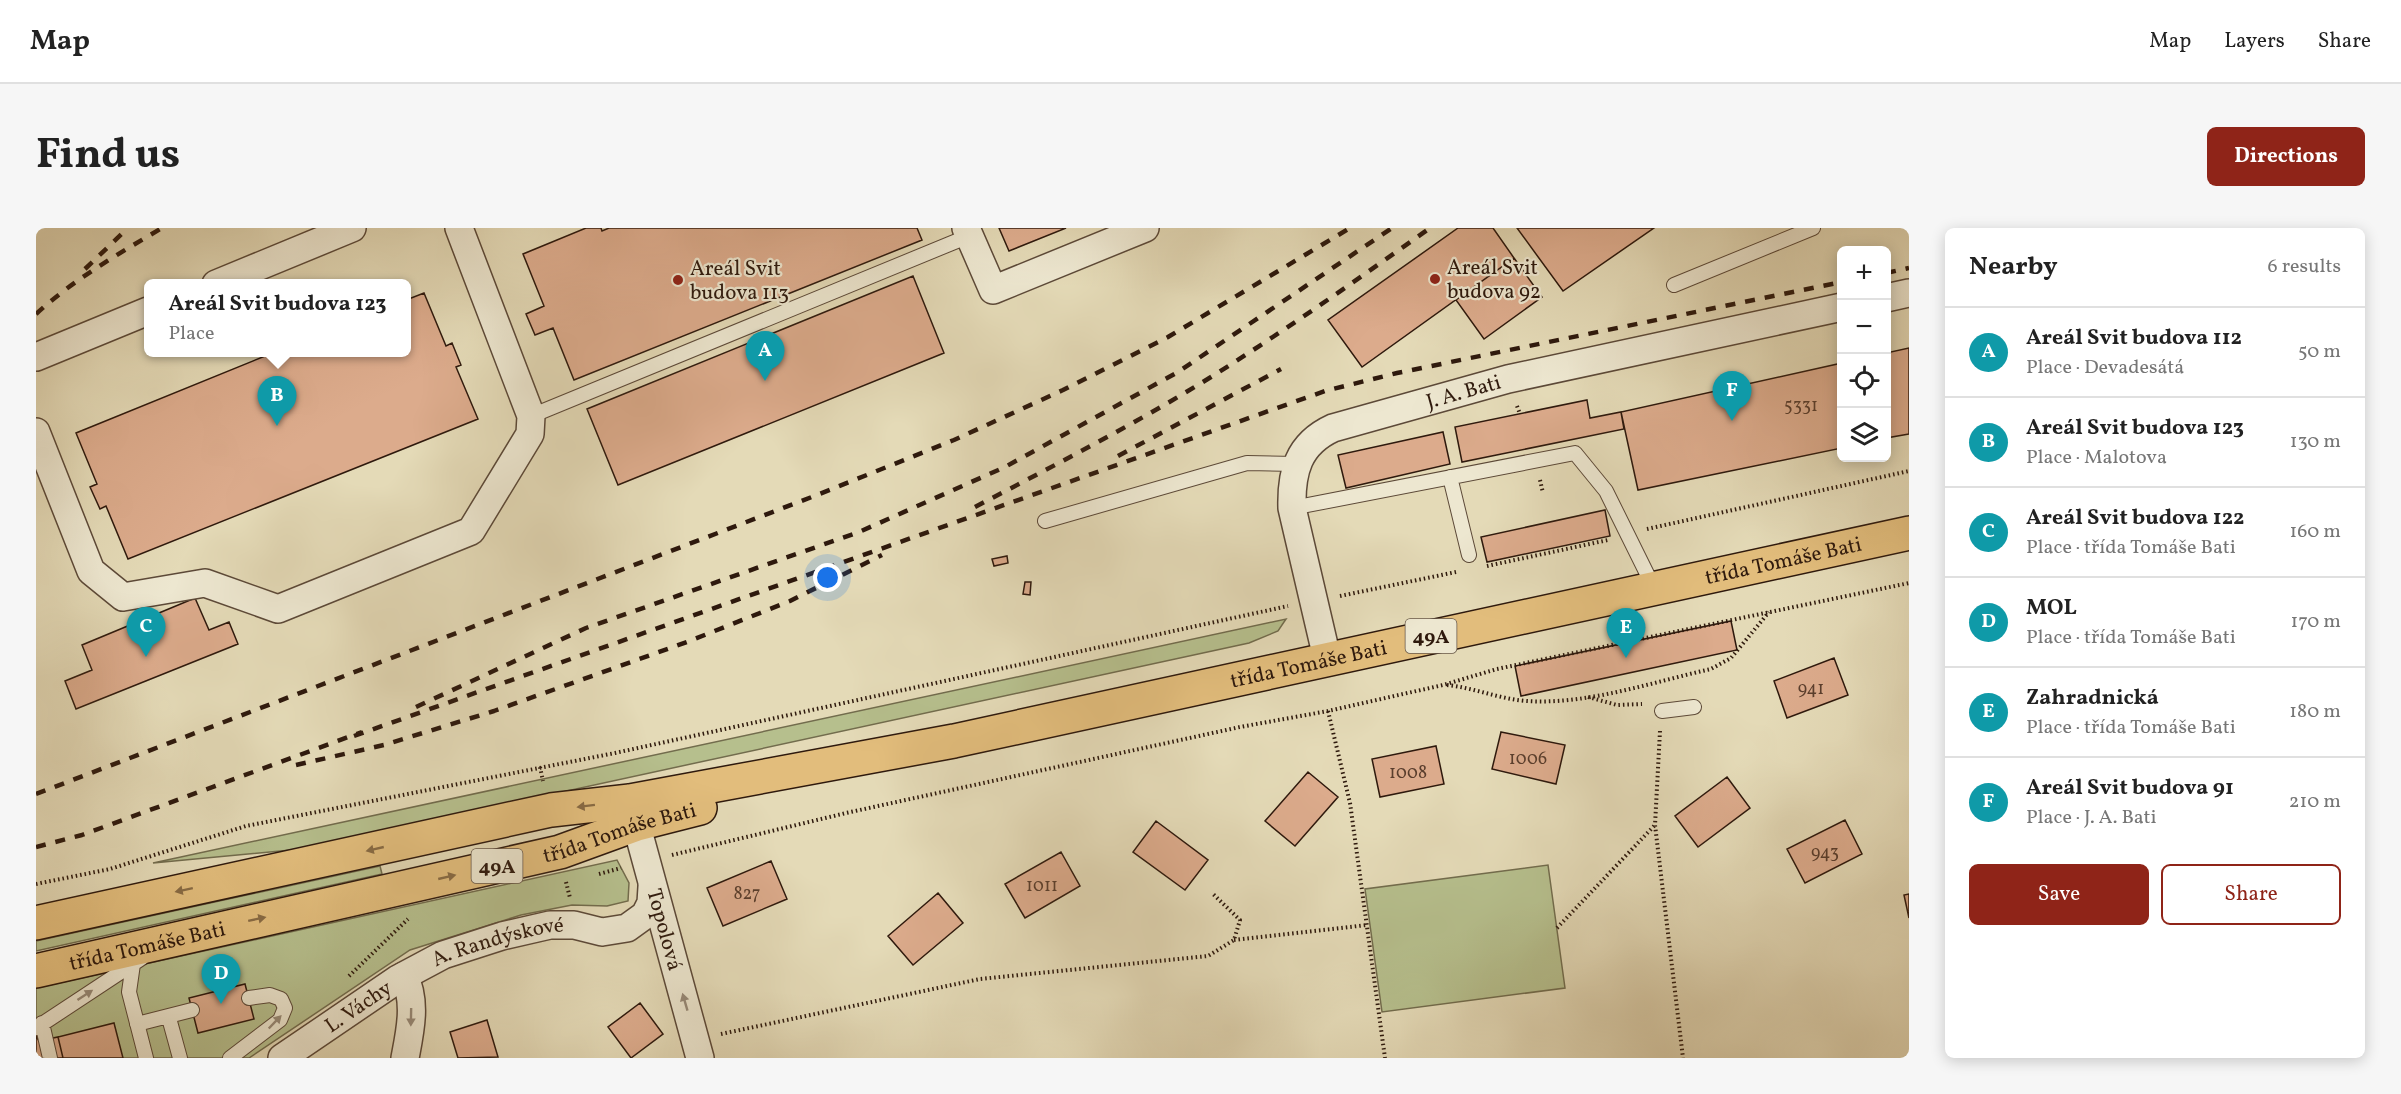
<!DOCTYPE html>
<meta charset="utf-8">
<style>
body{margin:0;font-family:Vollkorn,serif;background:#f6f6f6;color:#222}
.controls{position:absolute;right:18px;top:18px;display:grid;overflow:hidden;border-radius:9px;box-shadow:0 3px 15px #0003}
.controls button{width:54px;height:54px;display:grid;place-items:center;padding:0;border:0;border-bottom:2px solid #e0e0e0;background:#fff;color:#222;font:30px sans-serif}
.you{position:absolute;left:792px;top:350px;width:21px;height:21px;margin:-15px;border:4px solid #fff;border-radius:50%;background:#1a73e8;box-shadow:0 0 0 9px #1a73e833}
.badge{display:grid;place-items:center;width:39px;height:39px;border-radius:50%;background:#8f2418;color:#fff;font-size:20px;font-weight:700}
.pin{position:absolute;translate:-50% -50px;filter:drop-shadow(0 2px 3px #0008)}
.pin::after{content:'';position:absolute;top:32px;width:21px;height:18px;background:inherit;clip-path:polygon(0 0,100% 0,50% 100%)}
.popup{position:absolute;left:108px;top:51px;width:267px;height:78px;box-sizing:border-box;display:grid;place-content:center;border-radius:9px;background:#fff;filter:drop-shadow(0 2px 4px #0005);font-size:20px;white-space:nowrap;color:#767676}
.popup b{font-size:22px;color:#222}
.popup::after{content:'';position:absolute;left:50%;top:100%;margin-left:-12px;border:12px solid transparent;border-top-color:#fff}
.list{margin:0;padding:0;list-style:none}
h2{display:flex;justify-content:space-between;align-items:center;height:78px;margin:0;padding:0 24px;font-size:26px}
h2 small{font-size:20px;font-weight:400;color:#767676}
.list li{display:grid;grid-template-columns:39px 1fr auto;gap:18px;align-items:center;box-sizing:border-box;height:90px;padding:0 24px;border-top:2px solid #e0e0e0}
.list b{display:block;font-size:22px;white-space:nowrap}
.list p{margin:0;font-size:20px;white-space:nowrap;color:#767676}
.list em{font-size:20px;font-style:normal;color:#767676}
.actions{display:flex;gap:12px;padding:18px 24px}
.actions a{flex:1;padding:14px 0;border:2px solid #8f2418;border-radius:9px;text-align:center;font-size:21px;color:#8f2418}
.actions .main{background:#8f2418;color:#fff}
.icon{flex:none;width:33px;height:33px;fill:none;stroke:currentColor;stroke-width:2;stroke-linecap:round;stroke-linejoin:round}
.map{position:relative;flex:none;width:1873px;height:830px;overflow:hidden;border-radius:9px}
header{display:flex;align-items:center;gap:36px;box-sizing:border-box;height:84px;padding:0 30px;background:#fff;border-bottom:2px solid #e0e0e0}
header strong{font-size:28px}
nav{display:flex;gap:33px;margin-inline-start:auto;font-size:21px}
.intro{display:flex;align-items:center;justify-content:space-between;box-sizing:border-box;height:144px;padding:0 36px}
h1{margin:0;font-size:42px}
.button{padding:15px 27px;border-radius:9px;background:#8f2418;color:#fff;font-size:21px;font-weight:700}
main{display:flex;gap:36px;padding:0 36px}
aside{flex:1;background:#fff;border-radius:9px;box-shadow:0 3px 15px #0003}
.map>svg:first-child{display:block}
.green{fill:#b6bf8d;stroke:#726c4d;stroke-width:1.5}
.building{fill:#dcab8c;stroke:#2e190d;stroke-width:1.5}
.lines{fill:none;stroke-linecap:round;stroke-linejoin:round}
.service-casing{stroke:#5c4938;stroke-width:16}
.minor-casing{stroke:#5c4938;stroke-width:30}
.primary-casing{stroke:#2e190d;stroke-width:36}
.path{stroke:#2e190d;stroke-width:4;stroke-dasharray:1.5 3;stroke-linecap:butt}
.service{stroke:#ede7d0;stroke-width:14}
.minor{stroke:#ede7d0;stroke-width:27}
.primary{stroke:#e2bd7c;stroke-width:33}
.rail{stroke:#2e190d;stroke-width:4.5;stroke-dasharray:10 10;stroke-linecap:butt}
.oneway{fill:#886b44}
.oneway2{fill:#978a78}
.poi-dot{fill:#8f2418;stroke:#ede7d0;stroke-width:2}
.labels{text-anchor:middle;stroke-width:4.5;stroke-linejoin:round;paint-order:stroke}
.number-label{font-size:18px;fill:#5a3e2d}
.shield{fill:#ede7d0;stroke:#675748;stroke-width:1.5}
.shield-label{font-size:20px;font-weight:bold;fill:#2e190d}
.poi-label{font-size:21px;fill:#2e190d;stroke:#ede7d0;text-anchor:start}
.street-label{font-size:21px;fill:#2e190d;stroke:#ede7d0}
</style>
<header>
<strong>Map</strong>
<nav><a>Map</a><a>Layers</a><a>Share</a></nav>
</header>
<div class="intro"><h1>Find us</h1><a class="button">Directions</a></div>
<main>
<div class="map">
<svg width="1873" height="830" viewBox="0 0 1873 830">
<rect width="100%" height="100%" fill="#e4dab7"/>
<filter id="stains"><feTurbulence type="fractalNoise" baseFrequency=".00333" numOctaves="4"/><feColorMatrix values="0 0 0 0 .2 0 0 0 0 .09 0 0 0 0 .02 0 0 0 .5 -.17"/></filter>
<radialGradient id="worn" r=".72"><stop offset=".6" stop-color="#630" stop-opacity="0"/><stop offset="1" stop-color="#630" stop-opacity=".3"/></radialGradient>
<path class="green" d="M1250,391L1242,403L1213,415L309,611L255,622L117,635Z
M581,632L593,655L592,673L571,678L536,677L485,687L374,722L213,830H0V760Z
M1512,637L1529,760L1346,784L1329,661Z
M344,638L346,646L0,723V713Z"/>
<path class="building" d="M550,0H565L566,3L573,0H881L886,12L538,152L517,100L499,107L490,86L508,78L487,26Z
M963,0H1030L973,23Z
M1422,0H1457L1478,30L1326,139L1292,92Z
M1481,0H1618L1527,63Z
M1478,30L1506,69L1448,111L1420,72Z
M877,48L908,125L582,257L551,181Z
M388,65L410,118L416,115L425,137L420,139L442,191L92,331L70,278L64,281L54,259L61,256L40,205L239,124H370V72Z
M1873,120V206L1850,210V125Z
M1806,135V220L1602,262L1585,184Z
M1551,172L1554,190L1585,184L1588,201L1426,234L1419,199Z
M1407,204L1414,236L1310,260L1302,227Z
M1569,282L1574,308L1451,334L1445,309Z
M971,328L972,335L958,338L956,331Z
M989,354H995L994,367L987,366Z
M159,370L173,402L193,394L202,416L40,481L29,453L56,442L46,417Z
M1695,393L1701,422L1485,468L1479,438Z
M1798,430L1812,467L1751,490L1738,453Z
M1465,504L1529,517L1520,556L1456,541Z
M1400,518L1408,556L1344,569L1336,531Z
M1272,544L1302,569L1259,618L1229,593Z
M1691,549L1714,580L1662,619L1639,588Z
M1809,592L1826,626L1769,655L1751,621Z
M1120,593L1172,632L1149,662L1097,624Z
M1025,624L1044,658L989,690L969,656Z
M735,633L751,671L687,698L671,660Z
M902,665L927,695L877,737L852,708Z
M1873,666V690L1868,667Z
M209,756L218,791L162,805L153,770Z
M604,775L627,806L595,830L572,799Z
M451,792L462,829L422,830L414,804Z
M78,795L87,830H27L22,809Z
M0,808L3,813L22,809L27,830H0Z"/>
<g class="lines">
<g class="service-casing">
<path id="service" d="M1638,57L1777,0
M495,188L933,8
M1414,249L1433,327
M1256,280L1539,225L1570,263L1618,360
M1009,293L1211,235L1260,236
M1626,483L1658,479
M97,736L93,764L110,830
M133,790L144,830
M6,795L14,830
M101,796L156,782
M0,800L106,730
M194,830L244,792L249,780L245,771L234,767L213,770"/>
</g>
<g class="minor-casing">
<g id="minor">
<path d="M930,0L957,62L1109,0"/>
<path d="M180,56L316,0"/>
<path d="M1850,70L1873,65"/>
<path d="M0,129L112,83"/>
<path d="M0,204L55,343L87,369L169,355L242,381L435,303L494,206L495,188L423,0"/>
<path id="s1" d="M1291,430L1256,280C1255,244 1262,216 1297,200L1472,151L1806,79"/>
<path id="s2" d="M595,577L664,830"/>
<path d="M368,748C381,773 374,804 369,830"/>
<path id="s3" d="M246,830L362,751L407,727L466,708L514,697H538L566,704L591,700L609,687L615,675L616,659"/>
</g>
</g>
<g class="primary-casing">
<g id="primary">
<path id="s4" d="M0,695L515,582L594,573L918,513L1873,305"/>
<path id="s5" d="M0,743L524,624L601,596L664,580"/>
</g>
</g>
<path class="path" d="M1481,178L1484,186
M1504,252L1507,265
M1611,301L1873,243
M1451,338L1572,312
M1304,368L1420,344
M1411,457C1439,460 1463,471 1491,473C1552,477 1616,454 1675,441L1695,430L1733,384
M1552,469L1581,477L1606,476
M1292,483L1314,575L1349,830
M1624,503L1619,597L1647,830
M504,539L507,553
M636,627L810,585L1204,499L1292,483L1407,457L1461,441L1873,355
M563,646L585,640
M530,654L534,670
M0,656L74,641L210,598L579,525L1252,378
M1521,700L1619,597
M1198,712L1331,697
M313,748L372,691
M685,806L944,751L1172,728L1198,712L1204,692L1176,665"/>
<use href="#service" class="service"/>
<use href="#minor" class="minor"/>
<use href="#primary" class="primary"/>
<path class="rail" d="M49,41L92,0
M1850,45L1873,40
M0,86C37,52 82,26 126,0
M1082,228L1245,141
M939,279C1019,237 1099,196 1175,149C1250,102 1322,51 1394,0
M380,479L550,400L823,304L969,239L1142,144L1356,0
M318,508L1289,163L1361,145L1806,54
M260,537L348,517L458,483L651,414L754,373L846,327
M0,566L781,267L918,212L1027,162L1132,109L1314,0
M0,619L46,607L326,504"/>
</g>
<defs><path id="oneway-solid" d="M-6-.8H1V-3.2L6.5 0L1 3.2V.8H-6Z" transform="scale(1.5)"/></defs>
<g class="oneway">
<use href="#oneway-solid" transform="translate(550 578) rotate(173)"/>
<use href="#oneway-solid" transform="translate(339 621) rotate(167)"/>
<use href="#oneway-solid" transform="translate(411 649) rotate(-13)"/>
<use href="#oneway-solid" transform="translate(148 662) rotate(168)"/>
<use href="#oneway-solid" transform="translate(221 691) rotate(-12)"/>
</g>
<g class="oneway2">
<use href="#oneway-solid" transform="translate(49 767) rotate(-33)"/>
<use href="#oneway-solid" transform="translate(649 774) rotate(-106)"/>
<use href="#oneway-solid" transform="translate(375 789) rotate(91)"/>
<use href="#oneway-solid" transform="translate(239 794) rotate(-46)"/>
</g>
<g class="poi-dot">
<circle cx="1399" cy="51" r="6"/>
<circle cx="642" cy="52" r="6"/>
</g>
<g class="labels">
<g class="number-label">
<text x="1765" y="183">5331</text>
<text x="1775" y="466">941</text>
<text x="1492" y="536">1006</text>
<text x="1372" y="550">1008</text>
<text x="1789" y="630">943</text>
<text x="1006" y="663">1011</text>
<text x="711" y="671">827</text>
</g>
<g class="shield">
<rect x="1369.5" y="391" width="51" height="34" rx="4.5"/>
<rect x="435.5" y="621" width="51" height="34" rx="4.5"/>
</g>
<g class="shield-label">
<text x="1395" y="415">49A</text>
<text x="461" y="645">49A</text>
</g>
<g class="poi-label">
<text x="1411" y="46">Areál Svit<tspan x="1411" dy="24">budova 92</tspan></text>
<text x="654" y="47">Areál Svit<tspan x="654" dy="24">budova 113</tspan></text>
</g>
<g class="street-label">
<text dy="7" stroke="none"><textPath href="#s1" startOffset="386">J. A. Bati</textPath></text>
<text dy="7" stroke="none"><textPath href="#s4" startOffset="1785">třída Tomáše Bati</textPath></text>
<text dy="7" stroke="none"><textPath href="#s4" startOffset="1299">třída Tomáše Bati</textPath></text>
<text dy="7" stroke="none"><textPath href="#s5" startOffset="600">třída Tomáše Bati</textPath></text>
<text dy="7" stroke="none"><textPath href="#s2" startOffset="129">Topolová</textPath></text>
<text dy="7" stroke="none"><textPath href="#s5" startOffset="114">třída Tomáše Bati</textPath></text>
<text dy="7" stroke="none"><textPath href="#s3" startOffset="248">A. Randýskové</textPath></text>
<text dy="7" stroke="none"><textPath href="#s3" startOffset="92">L. Váchy</textPath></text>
</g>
</g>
<rect width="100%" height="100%" filter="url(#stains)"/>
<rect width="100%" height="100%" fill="url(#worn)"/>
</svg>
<div class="controls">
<button>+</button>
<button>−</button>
<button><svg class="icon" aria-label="locate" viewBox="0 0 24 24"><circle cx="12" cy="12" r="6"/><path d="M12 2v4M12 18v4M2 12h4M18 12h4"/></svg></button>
<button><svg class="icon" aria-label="layers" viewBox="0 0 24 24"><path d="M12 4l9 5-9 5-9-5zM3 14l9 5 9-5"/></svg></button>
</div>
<div class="you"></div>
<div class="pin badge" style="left:729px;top:153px;background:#0f9aa8">A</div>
<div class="pin badge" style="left:241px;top:198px;background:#0f9aa8">B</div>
<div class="popup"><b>Areál Svit budova 123</b>Place</div>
<div class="pin badge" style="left:110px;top:429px;background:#0f9aa8">C</div>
<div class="pin badge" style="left:185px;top:776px;background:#0f9aa8">D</div>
<div class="pin badge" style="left:1590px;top:430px;background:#0f9aa8">E</div>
<div class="pin badge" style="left:1696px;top:193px;background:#0f9aa8">F</div>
</div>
<aside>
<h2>Nearby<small>6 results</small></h2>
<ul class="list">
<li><span class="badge" style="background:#0f9aa8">A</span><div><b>Areál Svit budova 112</b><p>Place · Devadesátá</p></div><em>50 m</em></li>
<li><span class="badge" style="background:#0f9aa8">B</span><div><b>Areál Svit budova 123</b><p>Place · Malotova</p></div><em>130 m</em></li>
<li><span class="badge" style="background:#0f9aa8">C</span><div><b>Areál Svit budova 122</b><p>Place · třída Tomáše Bati</p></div><em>160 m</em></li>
<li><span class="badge" style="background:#0f9aa8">D</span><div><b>MOL</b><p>Place · třída Tomáše Bati</p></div><em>170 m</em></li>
<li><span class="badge" style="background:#0f9aa8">E</span><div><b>Zahradnická</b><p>Place · třída Tomáše Bati</p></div><em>180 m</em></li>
<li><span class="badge" style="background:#0f9aa8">F</span><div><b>Areál Svit budova 91</b><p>Place · J. A. Bati</p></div><em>210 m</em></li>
</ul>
<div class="actions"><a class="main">Save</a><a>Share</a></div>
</aside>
</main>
